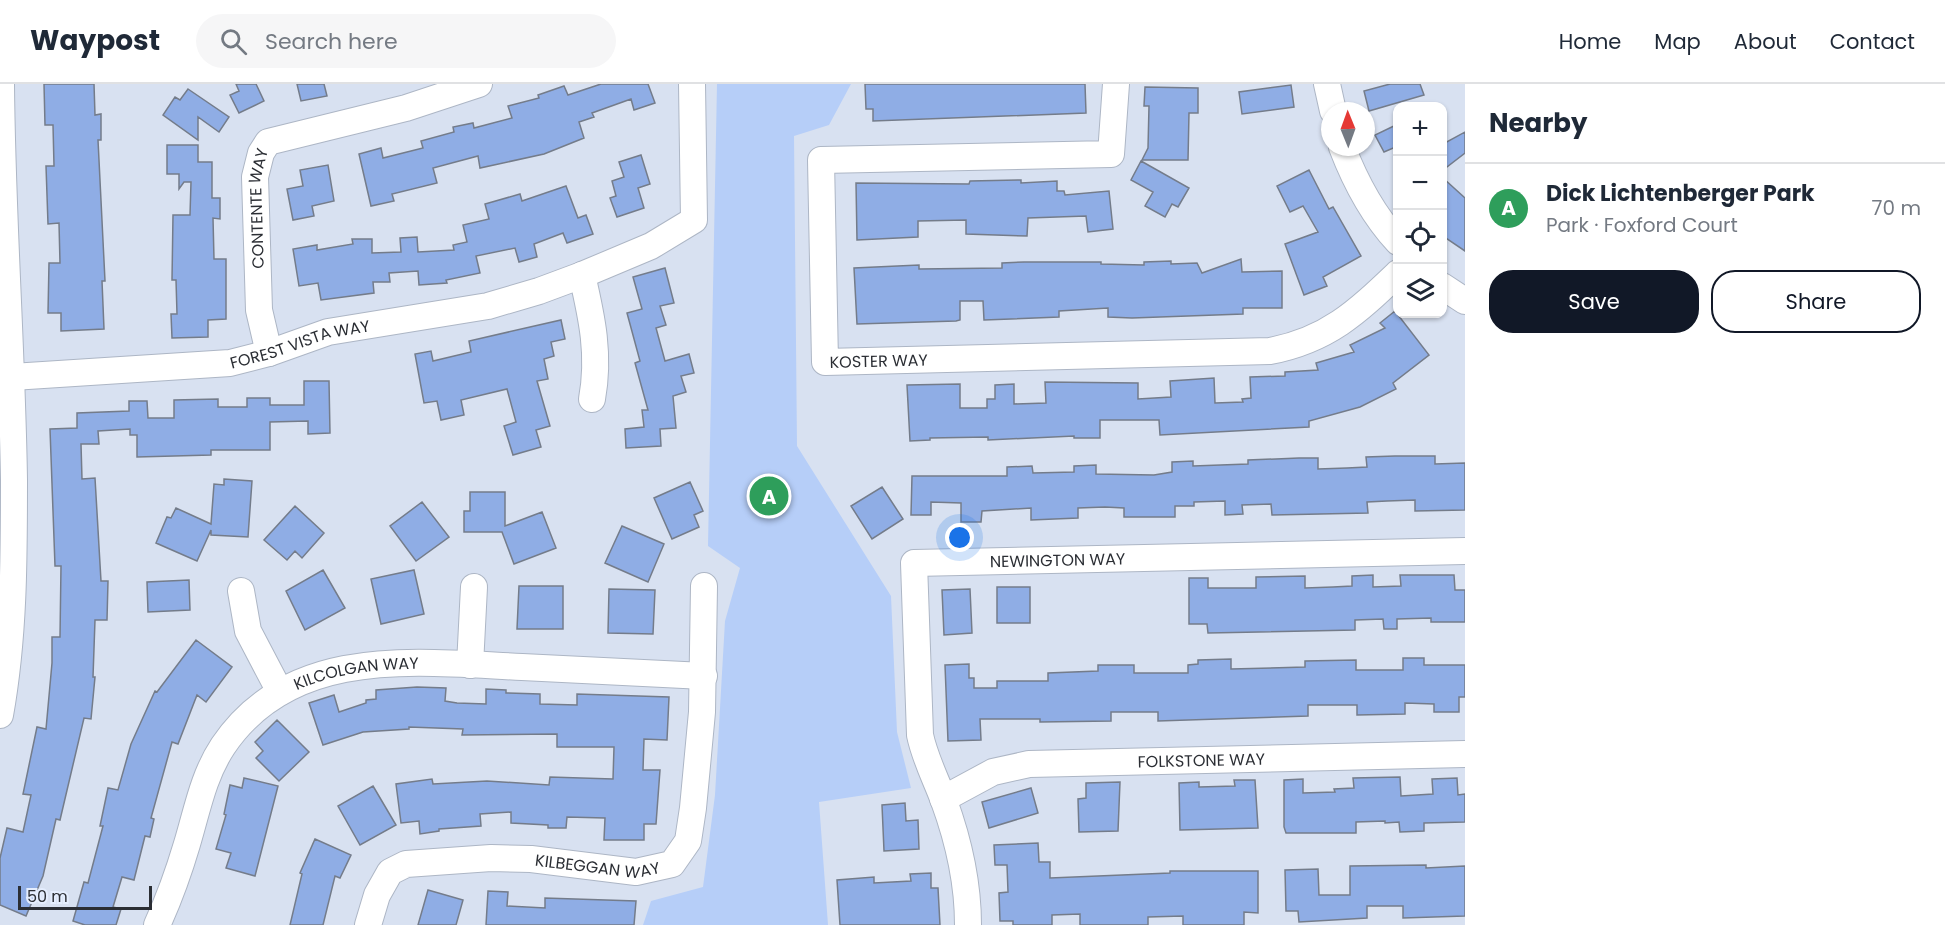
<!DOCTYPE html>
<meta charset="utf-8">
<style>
body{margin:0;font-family:Poppins,sans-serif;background:#f6f6f7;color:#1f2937}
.controls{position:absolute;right:18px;top:18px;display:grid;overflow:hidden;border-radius:12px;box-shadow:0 2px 4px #0004}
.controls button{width:54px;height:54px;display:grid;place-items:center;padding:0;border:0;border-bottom:2px solid #e0e1e3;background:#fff;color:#1f2937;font:30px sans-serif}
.compass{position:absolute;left:1321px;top:18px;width:54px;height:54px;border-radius:50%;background:#fff;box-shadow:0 2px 4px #0004;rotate:359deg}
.scale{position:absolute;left:18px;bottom:15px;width:134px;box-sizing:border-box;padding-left:6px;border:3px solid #2b2e34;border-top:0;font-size:16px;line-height:21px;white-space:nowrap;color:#2b2e34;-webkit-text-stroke:4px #e5eefe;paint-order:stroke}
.you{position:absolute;left:960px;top:454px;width:21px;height:21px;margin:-15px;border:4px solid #fff;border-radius:50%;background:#1a73e8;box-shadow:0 0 0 9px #1a73e833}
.badge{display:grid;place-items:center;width:39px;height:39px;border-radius:50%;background:#111827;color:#fff;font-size:20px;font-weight:700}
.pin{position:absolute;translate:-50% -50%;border:3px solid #fff;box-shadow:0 2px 6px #0006}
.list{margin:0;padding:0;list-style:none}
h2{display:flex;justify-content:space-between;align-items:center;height:78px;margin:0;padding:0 24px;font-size:26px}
h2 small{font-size:20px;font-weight:400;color:#747a83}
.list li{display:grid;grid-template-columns:39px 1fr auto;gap:18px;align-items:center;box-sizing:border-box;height:90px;padding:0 24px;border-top:2px solid #e0e1e3}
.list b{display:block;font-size:22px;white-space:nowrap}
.list p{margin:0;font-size:20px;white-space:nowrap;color:#747a83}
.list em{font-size:20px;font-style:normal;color:#747a83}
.actions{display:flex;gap:12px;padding:18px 24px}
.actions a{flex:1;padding:14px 0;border:2px solid #111827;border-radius:24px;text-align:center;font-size:21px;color:#111827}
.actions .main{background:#111827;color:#fff}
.icon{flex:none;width:33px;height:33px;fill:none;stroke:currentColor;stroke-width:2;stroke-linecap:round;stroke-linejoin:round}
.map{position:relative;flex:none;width:1465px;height:841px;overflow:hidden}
header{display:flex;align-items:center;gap:36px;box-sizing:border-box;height:84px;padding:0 30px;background:#fff;border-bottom:2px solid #e0e1e3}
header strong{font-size:28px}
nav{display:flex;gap:33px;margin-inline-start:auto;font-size:21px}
.search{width:420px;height:54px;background:#f6f6f7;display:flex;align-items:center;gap:15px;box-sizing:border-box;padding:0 21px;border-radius:33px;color:#747a83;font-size:22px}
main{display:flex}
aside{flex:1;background:#fff}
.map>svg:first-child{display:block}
.green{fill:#b6cef8}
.building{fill:#8fade5;stroke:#747c8a;stroke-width:1.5}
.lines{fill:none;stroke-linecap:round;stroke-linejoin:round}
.minor-casing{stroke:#adb6c5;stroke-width:28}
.minor{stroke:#fff;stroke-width:26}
.labels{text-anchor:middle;stroke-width:5;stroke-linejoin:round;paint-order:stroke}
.street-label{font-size:16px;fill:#2b2e34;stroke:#e5eefe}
</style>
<header>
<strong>Waypost</strong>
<div class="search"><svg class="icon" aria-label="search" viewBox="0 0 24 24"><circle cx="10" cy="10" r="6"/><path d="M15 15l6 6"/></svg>Search here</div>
<nav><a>Home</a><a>Map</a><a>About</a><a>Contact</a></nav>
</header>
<main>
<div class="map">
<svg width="1465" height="841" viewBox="0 0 1465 841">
<rect width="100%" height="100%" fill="#d8e1f1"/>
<path class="green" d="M717,0H851L829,41L794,52L797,362L891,512L897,648L911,704L819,718L828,841H643L651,817L703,803L715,711L725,537L740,484L708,462Z"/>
<path class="building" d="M44,0H94L95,31L101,30V56H98L105,197H102L104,245L61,247V229H48L49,179H60L59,139L48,140L46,82H54L53,41H45Z
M236,0H256L264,17L239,29L230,11L239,7Z
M297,0H324L327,12L301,17Z
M601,0H648L655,19L634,26L631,15L592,29L594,33L579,38L584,54L544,70L480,84L478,72L433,84L437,99L392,110L394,117L371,122L359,70L381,64L383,74L423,64L421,57L454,48L453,43L473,39L474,44L512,34L508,22L539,14L538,11L564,2L568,11Z
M865,0H1085L1086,29L873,37V25H866Z
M1390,0H1420L1424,11L1369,27L1364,7Z
M1291,1L1294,23L1242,30L1239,8Z
M1145,3L1198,4V29H1189L1188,76H1142L1148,64L1149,22H1144Z
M188,5L229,33L219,48L198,33V56L163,31L175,13L180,16Z
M1398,40V62L1384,68L1375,51Z
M1465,48V69L1443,86V60Z
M167,61H198V78H212V114H220V135L213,134L214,175H226V235L208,236V253L172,254L171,230H177L176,196H172L173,131H190L191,98H184L179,105V90H167Z
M641,71L650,100L638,104L644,124L617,133L610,114L616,112L612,97L624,93L619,78Z
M1141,77L1189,104L1178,123L1172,120L1165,133L1145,122L1153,108L1131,96Z
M328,81L334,117L312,122L314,132L293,136L287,105L303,102L300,86Z
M1309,86L1329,125L1333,123L1361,172L1323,193L1327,202L1304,211L1285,160L1318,148L1303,122L1290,128L1277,102Z
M1443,94L1465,114V167L1443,152Z
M1021,96V99L1057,97V107H1064L1065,111L1109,107L1113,145L1088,148L1086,132L1028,134L1027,152L966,150V136L918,137V153L857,156L856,99L969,100L970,97Z
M566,102L578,134L586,131L593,150L567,159L563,149L534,160L537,173L519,178L515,164L476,172L480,189L446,196L447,199L419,201L418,187L389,189L390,198H373L374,209L321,216L318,199L299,202L293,165L317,161V166L353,160L352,155H372V169L401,168L400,154L417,153L418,168L454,166L453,161L467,158L463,141L489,135L485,120L520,110L522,117Z
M1241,175L1242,188L1282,187V224H1243V230L1132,234L1108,233V224L1059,227V233L984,236L983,217H960V236L956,237L857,240L854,184L919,181V185L1002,184V179L1024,178H1101V180L1144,181V178L1171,177V180L1197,179L1202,189Z
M665,184L674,219L660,222L666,241L656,244L665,277L689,270L694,289L681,292L686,308L673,312L676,344L660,345L661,362L626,364L625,345L644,343L642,326H648L635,279L640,277L627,229L642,225L633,193Z
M1395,227L1429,271L1393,299L1396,305L1360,323L1309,337V343L1160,351L1159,336H1100V354H1074V352L988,356V353L930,354V356L910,357L907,301L960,300V324H987V315H995V301L1014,300V320L1046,319L1045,298L1138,299V315L1171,313L1170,297L1214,294L1215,319L1243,318L1242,315L1251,314L1250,293L1285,292V288L1318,286L1316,279L1354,268L1350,261L1385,244L1380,239Z
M561,236L565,255L551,258L554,272L544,275L548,295L537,297L550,342L536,346L541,363L513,371L504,342L516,338L507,305L461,316L464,331L441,336L437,317L424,319L415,270L431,267L433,277L471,268L469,257Z
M304,297H329L330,349L308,350V337L270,338V366H211V371L137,373V351H130V345L98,347L99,360H81L82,395L95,394L101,497H108L107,536H95L93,593H95L91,635L84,634L60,736L56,735L43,792L26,832L0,821V774L7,744L23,748L31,711L23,710L37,643L46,645L52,579V553H60L61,482H55L50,345L77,344V329L129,327V317H147L148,334H174V316L218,315V323H247V314H270V321H304Z
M1395,372H1435V380L1465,379V426L1415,427V416L1387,417L1367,418L1368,429L1272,431L1271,420L1242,421L1243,430L1225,431V417L1194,418V422H1175V433H1124V424L1105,423L1078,424V434L1031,436V424L982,427L981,438H961V419L931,418V431H911L912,392H1007V383L1032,382L1033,389L1074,388V382L1096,381V390L1154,391L1172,388V378L1193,377V382L1248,380V376L1299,374H1318V385L1347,384L1367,383L1366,373Z
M224,395L252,397L248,453L211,451V446L197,477L156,459L167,433L171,434L176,424L211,440L214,400L224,401Z
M690,398L703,427L694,431L699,443L672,455L654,414Z
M882,403L903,435L872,455L851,422Z
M470,408H505V442L542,428L556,464L514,480L502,448H464V427H470Z
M422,418L449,453L416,477L390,442Z
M295,422L324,449L302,474L295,467L287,476L264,456Z
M622,442L664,460L648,498L605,479Z
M323,486L345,524L305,546L286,507Z
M414,486L424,530L381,540L371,495Z
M1373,491V503L1401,502L1400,491H1454L1455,506H1465V538H1431V534L1397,535V545H1384L1383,535L1355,536V546L1208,549L1207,540H1189V494H1208V504H1256V493L1305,492V504L1333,503L1352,502V492Z
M189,496L190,526L148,528L147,498Z
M519,502H563V545H517Z
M997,503H1030V539H997Z
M609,505L655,506L653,550L608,549Z
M970,505L972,549L944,551L942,506Z
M196,556L232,583L206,618L197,611L178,660L172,658L151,734L154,735L150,753L145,752L134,796L122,793L113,823L121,825L116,841H85L73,837L84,798L88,799L103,742H100L108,704L118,706L131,660L155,607L157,608Z
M1403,574H1424V581H1465V613H1459V628H1434V620L1405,619V630L1357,631V621H1308V632L1158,637V628H1111V637L1040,638V635H980L981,656L948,657L945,581L969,580V594H974V604H997V597H1048V589L1098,587V581H1134V589H1188V581L1198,580V576L1231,575V585L1305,583V577L1356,576V586H1403Z
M417,603L446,604L445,617L457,619L486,620V605L506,606V609L540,610V620L577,621V610L669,613L667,656L644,655L643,686H660L656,740H644V756H604L605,734L567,733L566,744H548V741L511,739V728L480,730L481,742L439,745V747L420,750L419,737L401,739L396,700L432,695L433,700L487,697L549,701L550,693L613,695L614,663H557V650L462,651L463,645L409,643V645L363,648L323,661L309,619L334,611L339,628L366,619V616L376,615V606Z
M277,636L309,668L279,697L256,674L263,667L255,658Z
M1400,693L1401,712L1433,710L1432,695L1457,694L1458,711L1465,710V738L1424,739V747L1400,748L1399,738L1385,739V737L1356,738V749H1286L1284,743V696L1303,695V709L1335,708L1334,705L1354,704L1353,694Z
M244,694L278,702L255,792L226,784L231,769L216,765L226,731L224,730L230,701L242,704Z
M1234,696H1255L1258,744L1180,746L1179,699L1199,698V703L1235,702Z
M1120,698L1118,747L1079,748L1078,715L1086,714V699Z
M373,702L396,741L360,761L338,722Z
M1031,704L1038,729L989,744L982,718Z
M905,719L906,737L918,736L919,765L884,767L882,721Z
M315,755L351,771L340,794L335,792L323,841H290L302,790L300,789Z
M1038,759L1039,778H1050V794L1170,789V787H1258V829L1244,828V841H1183V832L1148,833V841H1080V830L1052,831V841H1013V837H1000L999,809L1008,808L1007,781H995L994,761Z
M1426,781V784L1465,782V832L1403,834V822H1367V834L1299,838L1298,827H1286L1285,786L1318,785L1319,811H1350V782Z
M931,789V804H938L940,841H840L837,796L874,793V799L911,797L910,790Z
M428,806L463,816L456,841H418Z
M488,807L508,808L507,822L545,824V814L636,817L634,841H486Z"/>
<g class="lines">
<g class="minor-casing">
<g id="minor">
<path id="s1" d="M1116,0L1111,70L821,76L825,278L1270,267C1328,256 1357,228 1398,189"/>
<path d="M1327,0L1333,27"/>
<path d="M1342,63C1355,97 1373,131 1398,158"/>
<path d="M582,191C592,234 600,271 592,315"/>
<path d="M1442,202L1465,217"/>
<path id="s2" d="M269,269L259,226L255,93L261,69L268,58L406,24L479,0"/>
<path id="s3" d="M12,293L230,279L269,269L328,248L488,222L539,207L582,191L651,162L694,136L692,0"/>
<path d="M241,507L248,547L280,608"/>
<path d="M470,581L474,503"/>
<path d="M0,631C14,553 14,475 14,396C12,264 2,132 1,0"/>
<path id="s4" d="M943,715L993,688L1029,680L1465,670"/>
<path id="s5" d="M157,841C169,815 179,787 187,760C197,727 203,692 223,662C291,561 416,578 522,583C583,586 643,589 704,592"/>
<path id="s6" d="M368,841L377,811L390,788L406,780L491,774L531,775L636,788L672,780L688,757L693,724L702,628L704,502"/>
<path id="s7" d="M968,841C968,798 959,758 944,717C936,695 925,675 920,651L914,479L1465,467"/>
</g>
</g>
<use href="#minor" class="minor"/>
</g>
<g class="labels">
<g class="street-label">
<text dy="6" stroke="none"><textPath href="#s2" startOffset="146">CONTENTE WAY</textPath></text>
<text dy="6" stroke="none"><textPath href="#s3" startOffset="291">FOREST VISTA WAY</textPath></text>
<text dy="6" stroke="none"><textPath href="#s1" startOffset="616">KOSTER WAY</textPath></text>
<text dy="6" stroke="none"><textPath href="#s7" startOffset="513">NEWINGTON WAY</textPath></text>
<text dy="6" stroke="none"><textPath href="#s5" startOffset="350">KILCOLGAN WAY</textPath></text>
<text dy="6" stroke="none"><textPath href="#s4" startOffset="266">FOLKSTONE WAY</textPath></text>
<text dy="6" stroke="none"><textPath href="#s6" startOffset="268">KILBEGGAN WAY</textPath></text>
</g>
</g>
</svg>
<div class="controls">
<button>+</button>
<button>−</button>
<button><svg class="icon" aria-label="locate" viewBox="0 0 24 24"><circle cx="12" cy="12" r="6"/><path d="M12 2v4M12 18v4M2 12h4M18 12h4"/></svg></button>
<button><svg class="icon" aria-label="layers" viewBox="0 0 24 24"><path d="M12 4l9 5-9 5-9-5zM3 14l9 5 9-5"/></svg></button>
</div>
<svg class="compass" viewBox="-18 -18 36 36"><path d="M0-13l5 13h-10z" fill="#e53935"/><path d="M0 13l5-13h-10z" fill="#747a83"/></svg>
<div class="scale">50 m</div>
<div class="you"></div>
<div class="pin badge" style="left:769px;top:412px;background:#2e9e5b">A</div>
</div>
<aside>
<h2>Nearby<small></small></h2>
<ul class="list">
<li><span class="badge" style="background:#2e9e5b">A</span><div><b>Dick Lichtenberger Park</b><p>Park · Foxford Court</p></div><em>70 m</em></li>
</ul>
<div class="actions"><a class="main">Save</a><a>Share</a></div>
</aside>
</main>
